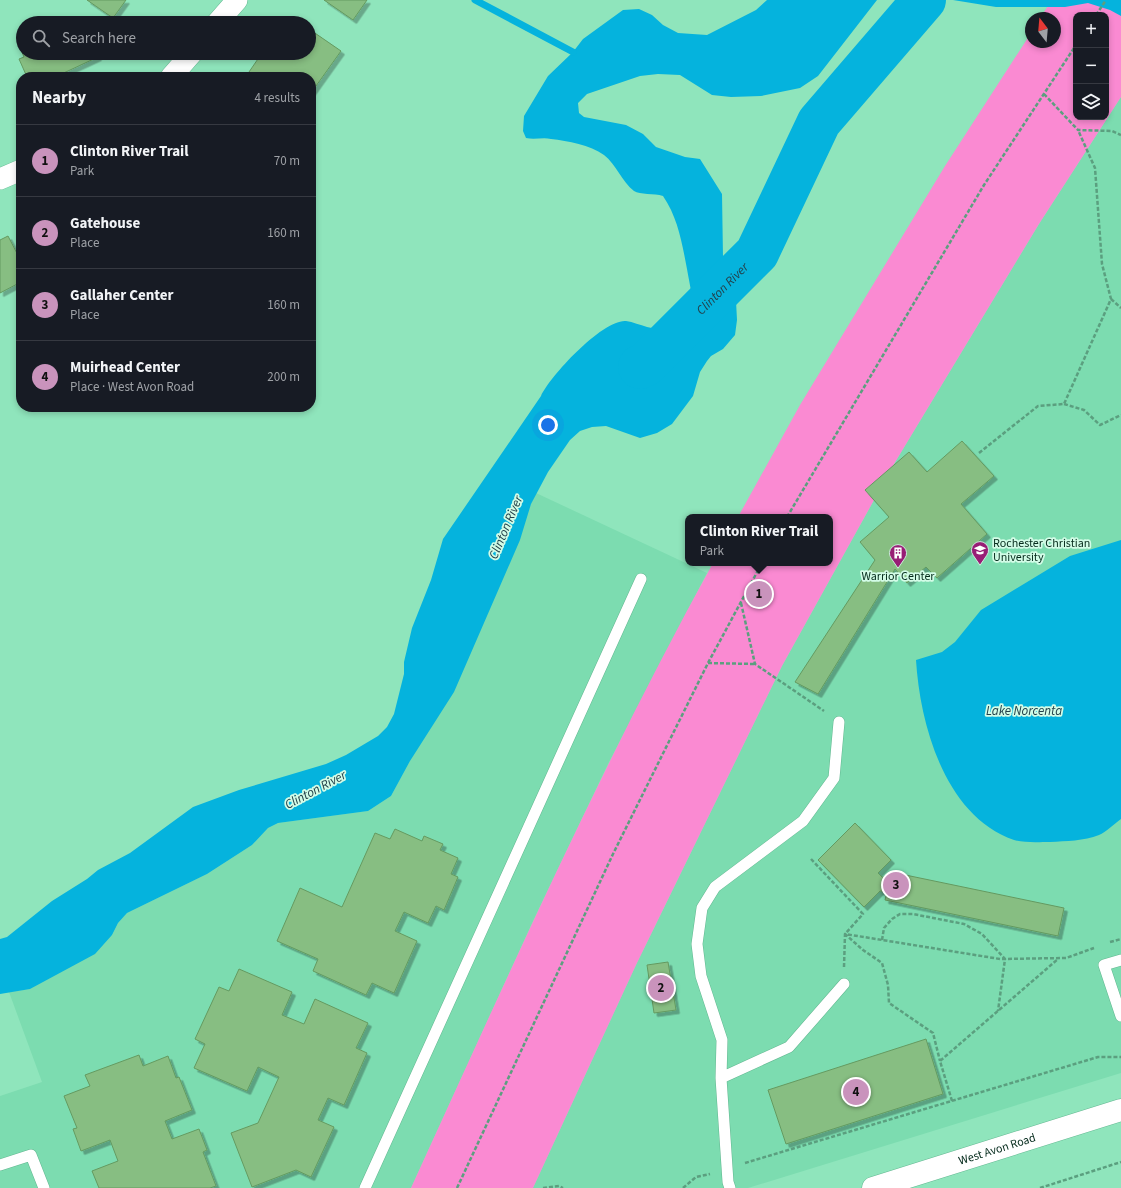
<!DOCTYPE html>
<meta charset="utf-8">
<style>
body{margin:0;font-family:"Source Sans 3",sans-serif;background:#20242c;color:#f1f3f6}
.controls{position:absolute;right:12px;top:12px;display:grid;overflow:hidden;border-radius:8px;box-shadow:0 2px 6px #0003}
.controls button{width:36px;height:36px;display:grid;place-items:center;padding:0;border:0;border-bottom:1px solid #363941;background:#171b24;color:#f1f3f6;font:20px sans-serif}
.compass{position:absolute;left:1025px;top:12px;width:36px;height:36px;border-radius:50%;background:#171b24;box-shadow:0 2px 6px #0003;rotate:344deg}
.you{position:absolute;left:548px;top:425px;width:14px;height:14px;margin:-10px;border:3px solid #fff;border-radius:50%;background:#1a73e8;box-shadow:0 0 0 6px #1a73e833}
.badge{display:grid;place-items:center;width:26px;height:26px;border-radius:50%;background:#c993bc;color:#111;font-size:13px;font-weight:700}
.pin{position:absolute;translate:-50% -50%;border:2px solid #fff;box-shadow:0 1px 4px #0006}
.popup{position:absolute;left:685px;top:514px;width:148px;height:52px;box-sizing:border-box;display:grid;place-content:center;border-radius:8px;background:#171b24;filter:drop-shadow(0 1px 3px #0005);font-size:13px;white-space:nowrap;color:#9ea1a6}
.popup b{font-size:15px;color:#f1f3f6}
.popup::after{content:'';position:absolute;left:50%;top:100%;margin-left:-8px;border:8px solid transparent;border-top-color:#171b24}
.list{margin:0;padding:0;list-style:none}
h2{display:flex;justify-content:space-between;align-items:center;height:52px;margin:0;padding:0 16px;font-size:17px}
h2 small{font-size:13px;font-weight:400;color:#9ea1a6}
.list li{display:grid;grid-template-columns:26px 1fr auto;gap:12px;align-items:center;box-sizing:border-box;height:72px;padding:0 16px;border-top:1px solid #363941}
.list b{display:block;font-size:15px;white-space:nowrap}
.list p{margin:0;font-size:13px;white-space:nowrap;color:#9ea1a6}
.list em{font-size:13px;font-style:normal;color:#9ea1a6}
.icon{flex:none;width:22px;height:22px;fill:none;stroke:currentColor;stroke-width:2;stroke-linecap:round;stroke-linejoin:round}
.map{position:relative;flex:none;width:1121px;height:1188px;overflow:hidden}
.search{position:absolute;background:#171b24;box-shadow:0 2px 6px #0003;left:16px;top:16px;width:300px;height:44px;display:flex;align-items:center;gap:10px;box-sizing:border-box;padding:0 14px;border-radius:22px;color:#9ea1a6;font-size:15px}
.panel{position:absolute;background:#171b24;box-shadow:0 2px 6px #0003;left:16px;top:72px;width:300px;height:340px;border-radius:16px}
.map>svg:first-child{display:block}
.built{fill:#7cdcb0}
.green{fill:#fa8ad2;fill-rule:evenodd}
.water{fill:#05b3dd}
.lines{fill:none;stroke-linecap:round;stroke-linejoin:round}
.stream{stroke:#05b3dd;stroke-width:7}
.river{stroke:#05b3dd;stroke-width:44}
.building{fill:#87be82;stroke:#649a60;filter:url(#shadow)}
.service-casing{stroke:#62b790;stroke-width:12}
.minor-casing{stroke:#62b790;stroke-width:22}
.secondary-casing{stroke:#62b790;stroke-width:23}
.path{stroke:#5b9f7f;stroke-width:2.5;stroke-dasharray:4 2;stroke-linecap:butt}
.service{stroke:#fff;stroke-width:11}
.minor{stroke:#fff;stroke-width:21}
.secondary{stroke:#fff;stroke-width:22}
.labels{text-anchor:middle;stroke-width:3.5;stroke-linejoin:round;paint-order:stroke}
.poi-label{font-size:12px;fill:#052b1c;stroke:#d3fce7;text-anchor:start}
.street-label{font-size:12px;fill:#052b1c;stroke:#d3fce7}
.water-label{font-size:13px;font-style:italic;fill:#24414b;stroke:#d3fce7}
</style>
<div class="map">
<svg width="1121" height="1188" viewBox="0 0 1121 1188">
<defs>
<filter id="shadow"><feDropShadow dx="3.5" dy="3.5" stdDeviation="0" flood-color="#0004"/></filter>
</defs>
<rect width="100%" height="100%" fill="#8fe5bc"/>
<path class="built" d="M1121,97V1073L748,1188H533L636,965L782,666L894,464L1039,224Z
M536,493L707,573L608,764L533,921L411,1188H0V1096L42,1082L9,992L30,989L112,935L118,923L127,913L207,874L252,845L268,828L278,823L368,811L391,796L410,761Z"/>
<path class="green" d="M1052,0H1121V97L1039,224L894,464L782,666L636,965L533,1188H411C507,978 601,766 713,563H830V517H738L800,405L945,166L1031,33V42H1055V18H1040ZM1076,15H1106V117H1076Z"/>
<path class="water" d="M767,0H877L818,76L800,88L761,96L731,97L712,95L680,75L658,74L640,76L587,94L578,103L579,113L584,117L626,125L643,134L656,147L685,157L700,159L722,194L723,257L736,301L737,320L735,335L723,349L711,356L707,361L700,372L693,396L672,424L657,433L640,438L606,426L592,427L580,431L570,440L548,472L531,504L520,540L454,692L410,761L391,796L368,811L278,823L268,828L252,845L207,874L127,913L118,923L112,935L95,954L30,989L0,994V939L7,937L52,901L87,879L98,870L130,853L193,807L239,790L326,764L346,755L378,736L387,727L394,714L404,674V662L412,628L431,580L443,539L541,396C550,376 603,319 626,321C633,322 640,325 647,327C661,330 682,329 694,321C694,303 690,286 687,269C682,243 678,218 663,196C654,193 640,195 634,191C622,182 616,164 604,155C590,145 568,141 551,139C543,137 535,140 526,138L523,131L524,116L548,76L573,52L583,39L623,10L639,9L652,15L663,25L678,33L707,35L756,10Z
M953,0H1121V16L1110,10L1088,3L1065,7H996Z
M1121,540V819C1114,824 1106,832 1099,835C1084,841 1066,841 1050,842C1039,842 1024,843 1014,840C945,816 920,725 916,660L942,652L955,642L981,610L1070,556Z"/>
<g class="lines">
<path class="stream" d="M475,0L573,52"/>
<path class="river" id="s1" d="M640,367L646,364L757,253L819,122L924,0"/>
</g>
<path class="building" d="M87,0H126L113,18Z
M324,0H367L353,20Z
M309,29L341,51L311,93V77H256L249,72L262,53H309Z
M23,43V53H97L98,57L55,77H27L19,59L24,57L19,45Z
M8,236L21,261V282L0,293V240Z
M962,441L994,476L961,504L987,534L937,578L926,567L907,583L895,569L818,694L795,682L875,560L860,542L889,517L865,490L909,452L927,472Z
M855,823L891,860L878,873L882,877L890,878L891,872L1064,908L1058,936L885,900L887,892L880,891L864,907L818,860Z
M395,829L422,841L424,836L443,844L440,850L458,858L451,874L458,877L444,910L436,906L428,923L404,912L395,931L417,941L394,993L372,983L366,995L313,971L318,959L277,941L300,888L342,907L375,833L390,839Z
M668,962L676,1010L654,1013L647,965Z
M239,969L292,992L282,1015L304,1024L315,999L368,1023L356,1048L367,1053L344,1105L328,1098L318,1120L334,1127L311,1177L296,1170L252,1187L231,1133L258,1123L279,1077L258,1067L247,1091L194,1068L205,1044L195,1039L219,987L229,991Z
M926,1039L943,1094L786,1144L768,1090Z
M139,1055L143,1066L168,1056L176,1078L179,1077L192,1110L165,1121L172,1139L199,1129L207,1150L203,1152L216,1186L210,1188H99L92,1171L118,1161L110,1140L81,1151L73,1129L77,1128L64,1096L90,1086L85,1075Z"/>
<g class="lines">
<g class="service-casing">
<path id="service" d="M1121,960L1104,965L1121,1016
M721,1078L722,1040L701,976L697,944L702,908L715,887L803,821L834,778L839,722
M0,1165L31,1155L44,1188
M365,1188L641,579
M730,1188L728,1182L721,1078L789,1047L844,984"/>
</g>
<g class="minor-casing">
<path id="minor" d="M217,23L237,0
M171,77L192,53
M0,179L21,170"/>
</g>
<g class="secondary-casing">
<g id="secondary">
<path id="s2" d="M873,1188L1121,1110"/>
</g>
</g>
<path class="path" d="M1096,15L1106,0
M1044,94L1078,130L1112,131L1121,135
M1111,299L1121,308
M1064,404L1084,410L1100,425L1121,415
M979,453L1038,406L1064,404L1111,299L1102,264L1095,168L1078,130
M787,517L984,185L1076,45
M741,603L755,664L824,711
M708,663L755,664
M811,859L863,914L845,934L863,950L882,963L888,985L889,1003L933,1033L940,1061
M882,940L884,928L892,919L900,914H913L964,924L982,934L1005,959L998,1011
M1110,942L1121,939
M844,967L845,934L1000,959L1066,958L1094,948
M952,1101L940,1061L1058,959
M745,1163L1098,1057H1121
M457,1188L613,854L708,663L762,563
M543,1188L559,1186L563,1188
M683,1188L696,1177L710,1174
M1040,1188L1121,1162"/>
<use href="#service" class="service"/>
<use href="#minor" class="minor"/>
<use href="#secondary" class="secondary"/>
</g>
<defs>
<g id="university-pin" transform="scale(0.9)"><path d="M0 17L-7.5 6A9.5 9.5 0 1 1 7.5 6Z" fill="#981d75" stroke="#d3fce7"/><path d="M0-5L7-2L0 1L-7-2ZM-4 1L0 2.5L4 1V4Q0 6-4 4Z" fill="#fff"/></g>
<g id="building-pin" transform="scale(0.9)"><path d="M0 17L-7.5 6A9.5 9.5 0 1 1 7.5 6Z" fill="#981d75" stroke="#d3fce7"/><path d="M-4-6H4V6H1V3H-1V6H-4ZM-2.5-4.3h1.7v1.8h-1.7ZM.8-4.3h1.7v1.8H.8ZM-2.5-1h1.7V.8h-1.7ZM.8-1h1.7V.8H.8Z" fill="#fff"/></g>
</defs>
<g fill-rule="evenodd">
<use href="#university-pin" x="980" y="550"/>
<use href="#building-pin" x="898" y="553"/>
</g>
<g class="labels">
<g class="poi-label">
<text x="993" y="547">Rochester Christian<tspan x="993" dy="14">University</tspan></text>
<text x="898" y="580" text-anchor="middle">Warrior Center</text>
</g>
<g class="street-label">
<text dy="4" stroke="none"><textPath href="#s2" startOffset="130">West Avon Road</textPath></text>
</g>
<g class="water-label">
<text dy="5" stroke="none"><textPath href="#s1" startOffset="114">Clinton River</textPath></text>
<text transform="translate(505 527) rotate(-67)" y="5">Clinton River</text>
<text x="1024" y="715">Lake Norcenta</text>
<text transform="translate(315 789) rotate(-28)" y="5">Clinton River</text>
</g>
</g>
</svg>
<div class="controls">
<button>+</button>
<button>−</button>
<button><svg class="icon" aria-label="layers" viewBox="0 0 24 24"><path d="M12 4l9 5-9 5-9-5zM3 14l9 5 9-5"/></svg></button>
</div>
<svg class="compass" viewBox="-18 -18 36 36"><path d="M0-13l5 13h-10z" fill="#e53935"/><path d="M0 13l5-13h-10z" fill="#9ea1a6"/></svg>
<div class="you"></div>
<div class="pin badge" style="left:759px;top:594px">1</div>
<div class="popup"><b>Clinton River Trail</b>Park</div>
<div class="pin badge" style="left:661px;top:988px">2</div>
<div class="pin badge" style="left:896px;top:885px">3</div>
<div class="pin badge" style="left:856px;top:1092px">4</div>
<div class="search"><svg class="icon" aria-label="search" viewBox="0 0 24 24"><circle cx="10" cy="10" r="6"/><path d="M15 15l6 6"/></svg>Search here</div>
<section class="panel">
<h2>Nearby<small>4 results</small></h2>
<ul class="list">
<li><span class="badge">1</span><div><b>Clinton River Trail</b><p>Park</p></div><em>70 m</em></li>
<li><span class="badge">2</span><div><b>Gatehouse</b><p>Place</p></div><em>160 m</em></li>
<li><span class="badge">3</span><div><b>Gallaher Center</b><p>Place</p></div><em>160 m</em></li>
<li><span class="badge">4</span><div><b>Muirhead Center</b><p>Place · West Avon Road</p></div><em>200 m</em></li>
</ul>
</section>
</div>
